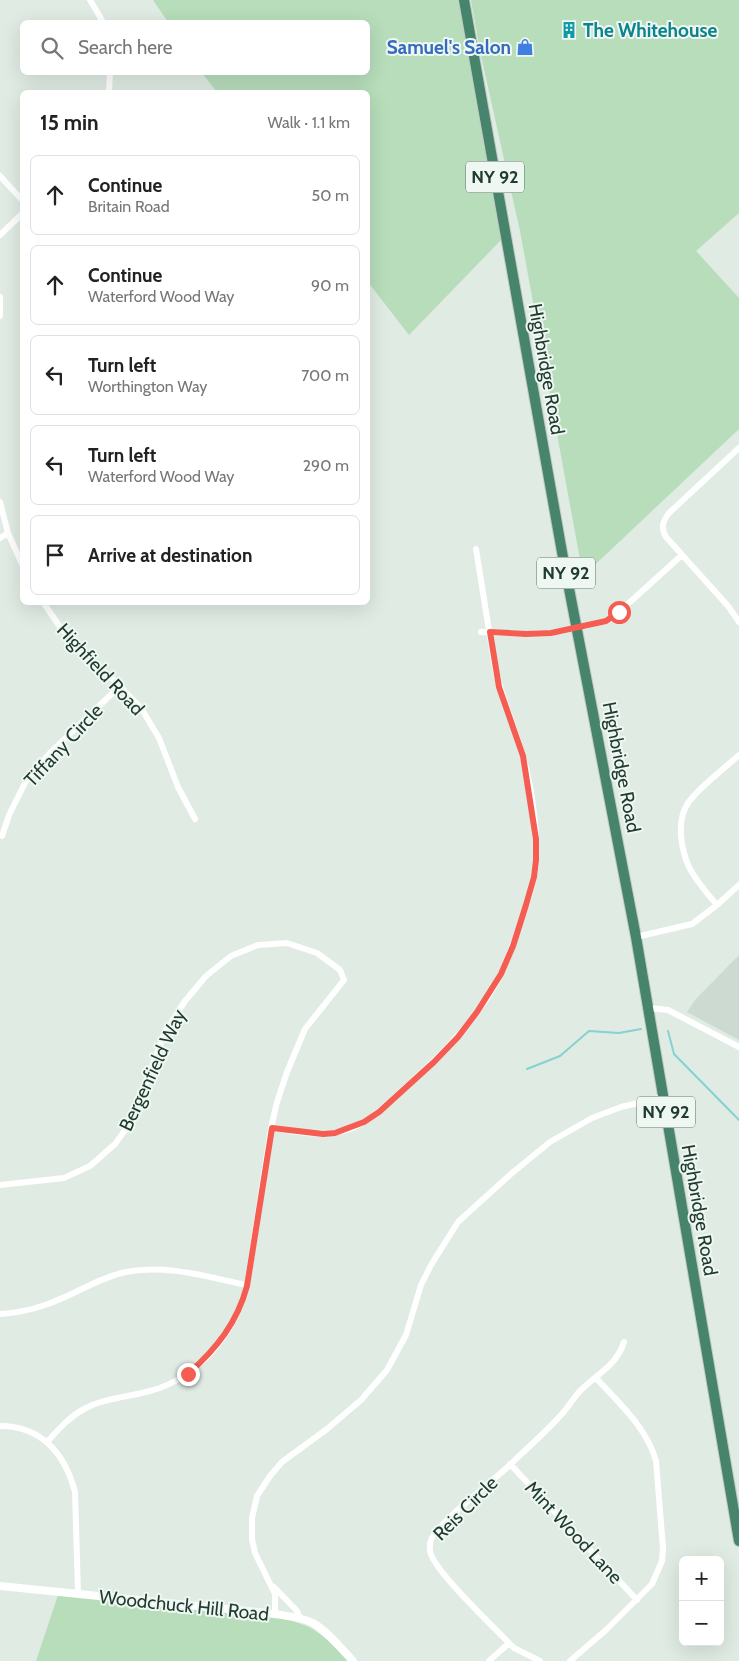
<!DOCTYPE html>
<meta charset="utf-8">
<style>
body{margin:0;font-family:Cabin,sans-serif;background:#f2f2f2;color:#222}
.controls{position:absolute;right:15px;bottom:15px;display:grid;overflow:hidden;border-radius:8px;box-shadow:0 5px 20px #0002}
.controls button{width:45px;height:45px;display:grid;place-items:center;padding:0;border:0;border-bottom:1px solid #e0e0e0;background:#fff;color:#222;font:25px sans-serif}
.stop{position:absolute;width:15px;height:15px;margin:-11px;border:4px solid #f55d52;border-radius:50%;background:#fff}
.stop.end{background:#f55d52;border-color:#fff;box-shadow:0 1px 5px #0008}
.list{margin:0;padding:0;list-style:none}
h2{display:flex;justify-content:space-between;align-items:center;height:65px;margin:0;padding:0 20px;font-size:21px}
h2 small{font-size:16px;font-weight:400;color:#767676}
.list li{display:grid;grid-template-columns:32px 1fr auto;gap:15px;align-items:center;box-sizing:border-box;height:80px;margin:0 10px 10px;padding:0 10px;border:1px solid #e0e0e0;border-radius:8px}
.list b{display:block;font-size:19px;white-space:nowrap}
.list p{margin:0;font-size:16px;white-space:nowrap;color:#767676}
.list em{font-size:16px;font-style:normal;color:#767676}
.icon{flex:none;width:28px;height:28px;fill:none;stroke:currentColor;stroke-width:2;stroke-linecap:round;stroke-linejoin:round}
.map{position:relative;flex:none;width:739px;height:1661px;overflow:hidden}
.search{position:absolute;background:#fff;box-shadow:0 5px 20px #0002;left:20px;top:20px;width:350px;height:55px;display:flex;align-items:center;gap:12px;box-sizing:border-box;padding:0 18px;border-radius:8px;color:#767676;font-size:19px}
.panel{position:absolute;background:#fff;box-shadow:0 5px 20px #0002;left:20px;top:90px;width:350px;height:515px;border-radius:8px}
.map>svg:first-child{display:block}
.built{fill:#cddad2}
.green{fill:#b7ddba}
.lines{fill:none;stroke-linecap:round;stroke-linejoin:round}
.stream{stroke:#85d2d0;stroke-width:2}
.trunk-casing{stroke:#c1c8c5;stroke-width:12}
.minor{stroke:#fff;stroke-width:6}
.tertiary{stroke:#fff;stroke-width:8}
.trunk{stroke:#46846b;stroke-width:10}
.route{stroke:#f55d52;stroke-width:6}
.labels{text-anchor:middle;stroke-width:4;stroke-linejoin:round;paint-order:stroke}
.shield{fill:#eff7f2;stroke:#5e736a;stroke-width:1}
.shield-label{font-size:18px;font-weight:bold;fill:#203b2f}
.culture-label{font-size:19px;font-weight:bold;fill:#0d838f;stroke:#eff7f2;text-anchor:start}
.shop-label{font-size:19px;font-weight:bold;fill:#366cbe;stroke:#eff7f2;text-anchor:end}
.street-label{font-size:19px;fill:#203b2f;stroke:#eff7f2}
</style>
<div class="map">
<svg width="739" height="1661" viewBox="0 0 739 1661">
<rect width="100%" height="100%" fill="#dfebe3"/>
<path class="built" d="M739,955V1040L687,1012L695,1000Z"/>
<path class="green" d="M153,0H459L501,240L409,335L368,282V92H217L202,73L368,72V22H168Z
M471,0H739V213L696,251L739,298V429L583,576L520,231L480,51Z
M58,1595L274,1617C315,1625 320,1632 348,1661H36Z"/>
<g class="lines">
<path class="stream" d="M668,1031L674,1054L739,1120
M527,1069L560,1056L589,1031L619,1033L641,1029"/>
<g class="trunk-casing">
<path id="trunk" d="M464,0L562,552L636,937L739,1541"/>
</g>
<path class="minor" d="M90,0L103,22
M109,92L110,72
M0,176L22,200
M0,235L22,214
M0,297V316
M739,448L669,513C662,522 661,528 666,537L728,606L739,622
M0,502L8,533L22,564
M0,538L8,533
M43,602L58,624L78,649L115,681L141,708L159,738L178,787L195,819
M481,632L526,634L551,633L606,621L619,612L682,555
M2,836L9,815L27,779L50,753L120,686
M717,905C707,893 696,881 689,867C681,849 676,821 688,803C700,786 723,770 739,755
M636,937L692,924L717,905L739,885
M649,1008L668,1010L739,1047
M271,1128C298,1132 324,1138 350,1129C372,1120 389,1102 407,1086C443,1053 479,1018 501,974C509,957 515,939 521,921C528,901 535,880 536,859C538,828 530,776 520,747C512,720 501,695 495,668L476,549
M0,1185L64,1178L90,1166L115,1144L131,1122L165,1032L185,1001L206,976L231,956L258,945L287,943L317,953L340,970L344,980L305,1029L287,1072L277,1102L271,1128L247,1285C235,1333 199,1378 150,1391C129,1397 104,1398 84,1409C69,1417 58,1430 47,1442
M0,1314C15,1313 31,1310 45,1305C73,1296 97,1278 126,1272C167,1264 207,1277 247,1285
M0,1426C42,1426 65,1454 75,1492L78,1594
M510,1464L637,1600
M274,1587L297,1611L300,1618
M275,1614V1594L255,1553L252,1539V1518L257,1496L270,1476L282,1462L327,1429L361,1400L387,1370L406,1335L421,1285L431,1265L458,1222L512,1173L550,1142L592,1118L621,1107L664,1097
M489,1661L509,1643
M540,1661L514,1648L509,1643C493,1626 432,1569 430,1551C429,1544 431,1538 435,1533C456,1508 486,1487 511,1464C527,1448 545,1433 560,1416C567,1409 572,1400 579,1392C596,1374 616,1367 624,1342
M570,1661L606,1630L652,1584L662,1561L663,1548L656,1461C647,1428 619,1403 596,1378"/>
<path class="tertiary" d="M0,1586L275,1614C287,1616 301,1617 313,1623C328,1632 341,1648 353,1661"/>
<use href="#trunk" class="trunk"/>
</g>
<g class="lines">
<path class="route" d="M188,1374C217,1348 237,1323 247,1286L272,1128L323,1134L335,1133L364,1122L379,1112L434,1062L458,1037L477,1012L501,974L513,946L526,905L534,877L536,860V839L523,756L499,687L490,632L526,634L551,633L606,621L619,612"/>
</g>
<defs>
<g id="building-bare" transform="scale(1.35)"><path d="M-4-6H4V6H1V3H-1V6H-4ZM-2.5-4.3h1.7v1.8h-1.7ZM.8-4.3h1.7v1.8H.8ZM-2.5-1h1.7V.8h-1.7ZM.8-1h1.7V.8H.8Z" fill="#0f9aa8" stroke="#eff7f2" stroke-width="2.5" paint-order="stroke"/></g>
<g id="shop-bare" transform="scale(1.35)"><path d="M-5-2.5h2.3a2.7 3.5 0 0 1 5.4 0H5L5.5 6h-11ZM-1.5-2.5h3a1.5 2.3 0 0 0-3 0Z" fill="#3f7fe0" stroke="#eff7f2" stroke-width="2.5" paint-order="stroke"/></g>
</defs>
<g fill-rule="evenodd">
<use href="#building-bare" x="569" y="30"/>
<use href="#shop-bare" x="525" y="47"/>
</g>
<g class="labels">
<g class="shield">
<rect x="466" y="161.5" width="58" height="31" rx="4"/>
<rect x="537" y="557.5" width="58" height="31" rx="4"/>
<rect x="637" y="1096.5" width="58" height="31" rx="4"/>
</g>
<g class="shield-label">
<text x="495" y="183">NY 92</text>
<text x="566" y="579">NY 92</text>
<text x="666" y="1118">NY 92</text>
</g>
<g class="culture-label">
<text x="583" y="37">The Whitehouse</text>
</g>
<g class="shop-label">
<text x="511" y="54">Samuel's Salon</text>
</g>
<g class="street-label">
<text transform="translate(547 369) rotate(80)" y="7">Highbridge Road</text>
<text transform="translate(101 669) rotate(47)" y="7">Highfield Road</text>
<text transform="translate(63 745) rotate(-47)" y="7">Tiffany Circle</text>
<text transform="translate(622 767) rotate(79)" y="7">Highbridge Road</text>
<text transform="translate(152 1070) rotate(-65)" y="7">Bergenfield Way</text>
<text transform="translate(700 1210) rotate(80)" y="7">Highbridge Road</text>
<text transform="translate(465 1508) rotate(-45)" y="7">Reis Circle</text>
<text transform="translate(574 1532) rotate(47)" y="7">Mint Wood Lane</text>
<text transform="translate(184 1605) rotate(6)" y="7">Woodchuck Hill Road</text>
</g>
</g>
</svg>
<div class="controls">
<button>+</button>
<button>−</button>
</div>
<div class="stop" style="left:619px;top:612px"></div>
<div class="stop end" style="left:188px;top:1374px"></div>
<div class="search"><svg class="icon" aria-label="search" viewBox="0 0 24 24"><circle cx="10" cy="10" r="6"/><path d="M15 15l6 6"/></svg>Search here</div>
<section class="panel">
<h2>15 min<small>Walk · 1.1 km</small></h2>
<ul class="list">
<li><svg class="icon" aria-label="ahead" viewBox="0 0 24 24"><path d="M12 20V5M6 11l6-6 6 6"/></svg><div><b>Continue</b><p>Britain Road</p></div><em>50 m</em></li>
<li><svg class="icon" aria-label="ahead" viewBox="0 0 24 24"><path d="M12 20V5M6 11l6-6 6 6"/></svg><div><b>Continue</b><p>Waterford Wood Way</p></div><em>90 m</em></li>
<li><svg class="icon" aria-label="left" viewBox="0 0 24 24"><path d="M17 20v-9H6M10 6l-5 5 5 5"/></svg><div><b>Turn left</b><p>Worthington Way</p></div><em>700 m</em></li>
<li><svg class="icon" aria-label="left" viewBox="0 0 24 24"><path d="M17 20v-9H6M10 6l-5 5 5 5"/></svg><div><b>Turn left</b><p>Waterford Wood Way</p></div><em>290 m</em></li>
<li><svg class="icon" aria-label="arrive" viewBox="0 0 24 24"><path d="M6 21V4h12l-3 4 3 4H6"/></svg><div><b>Arrive at destination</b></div></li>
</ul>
</section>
</div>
